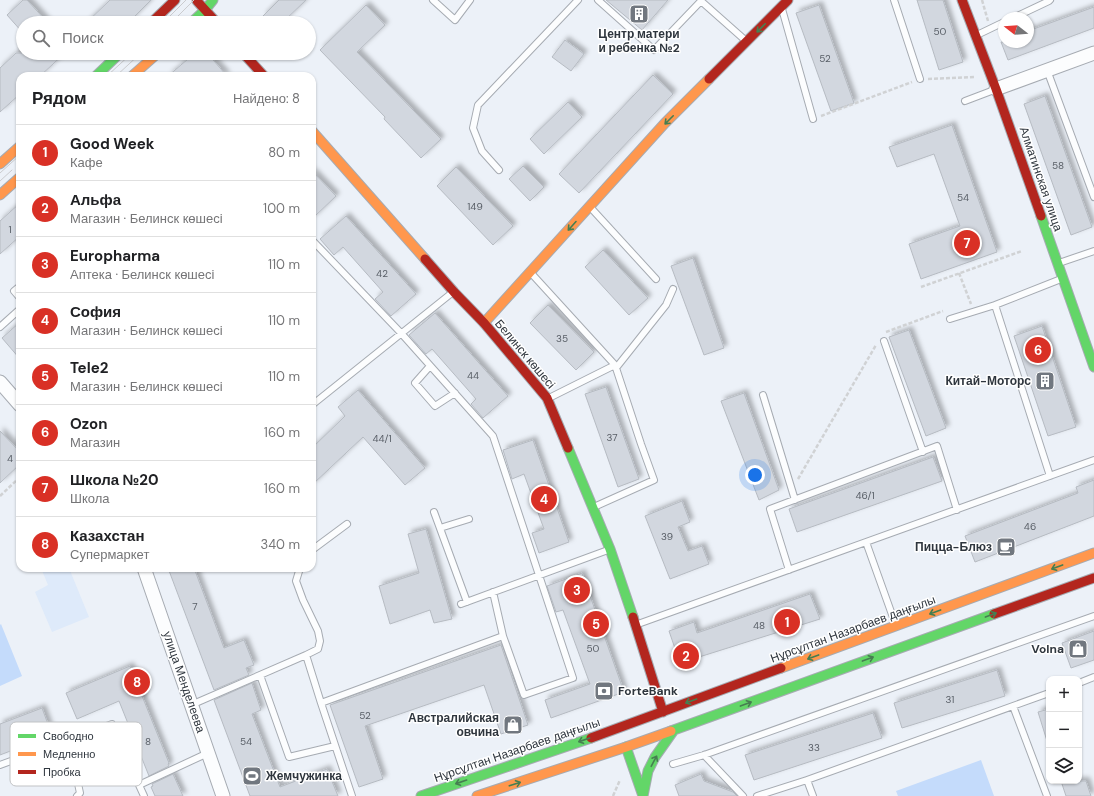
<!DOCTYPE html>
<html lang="ru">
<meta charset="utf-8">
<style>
body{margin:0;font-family:"DM Sans",sans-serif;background:#f2f2f2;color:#202124}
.controls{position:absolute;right:12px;bottom:12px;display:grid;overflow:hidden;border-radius:8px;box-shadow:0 1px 3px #0004}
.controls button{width:36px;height:36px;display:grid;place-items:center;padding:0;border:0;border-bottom:1px solid #e0e0e0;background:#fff;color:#202124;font:20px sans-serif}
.compass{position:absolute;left:998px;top:12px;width:36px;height:36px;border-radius:50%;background:#fff;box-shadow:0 1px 3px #0004;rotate:287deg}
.you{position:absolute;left:755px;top:475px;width:14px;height:14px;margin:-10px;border:3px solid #fff;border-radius:50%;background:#1a73e8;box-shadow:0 0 0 6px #1a73e833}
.badge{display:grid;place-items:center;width:26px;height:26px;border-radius:50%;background:#d93025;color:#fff;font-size:13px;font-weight:700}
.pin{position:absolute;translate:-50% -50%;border:2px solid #fff;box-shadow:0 1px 4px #0006}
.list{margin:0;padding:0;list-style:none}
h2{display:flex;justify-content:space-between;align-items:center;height:52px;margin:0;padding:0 16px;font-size:17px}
h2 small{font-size:13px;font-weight:400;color:#757577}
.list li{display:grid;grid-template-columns:26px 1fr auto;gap:12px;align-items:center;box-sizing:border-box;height:56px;padding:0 16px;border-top:1px solid #e0e0e0}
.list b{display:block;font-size:15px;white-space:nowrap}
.list p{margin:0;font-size:13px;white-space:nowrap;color:#757577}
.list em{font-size:13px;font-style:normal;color:#757577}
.icon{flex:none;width:22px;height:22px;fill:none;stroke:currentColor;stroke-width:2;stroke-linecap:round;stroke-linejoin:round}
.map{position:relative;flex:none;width:1094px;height:796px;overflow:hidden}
.search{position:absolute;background:#fff;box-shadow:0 1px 3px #0004;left:16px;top:16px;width:300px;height:44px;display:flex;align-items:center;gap:10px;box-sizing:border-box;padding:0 14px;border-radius:22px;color:#757577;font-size:15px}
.panel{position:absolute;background:#fff;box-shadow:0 1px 3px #0004;left:16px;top:72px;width:300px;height:500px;border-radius:12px}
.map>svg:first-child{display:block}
.built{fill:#deeafa}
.green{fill:#c4dbfb}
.building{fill:#d2d7df;stroke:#b6bbc2;filter:url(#shadow)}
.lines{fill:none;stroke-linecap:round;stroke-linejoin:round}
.lane-casing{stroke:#a6abb2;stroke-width:8}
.street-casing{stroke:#a6abb2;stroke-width:15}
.fast-casing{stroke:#a6abb2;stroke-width:11}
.slow-casing{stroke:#a6abb2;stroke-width:11}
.jam-casing{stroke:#a6abb2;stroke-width:11}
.path{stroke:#d0d2d4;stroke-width:2.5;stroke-dasharray:4 2;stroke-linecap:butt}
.lane{stroke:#fcfdfe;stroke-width:6}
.street{stroke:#fcfdfe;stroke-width:13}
.fast{stroke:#63d668;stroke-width:9}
.slow{stroke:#ff974d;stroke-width:9}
.jam{stroke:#b3261e;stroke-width:9}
.tram{stroke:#cbcccf;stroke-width:1}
.oneway{stroke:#467e51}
.labels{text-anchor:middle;stroke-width:3;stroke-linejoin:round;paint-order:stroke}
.number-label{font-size:10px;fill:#585e66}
.poi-label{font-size:12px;font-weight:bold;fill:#2f363e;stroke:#fff;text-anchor:end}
.street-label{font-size:12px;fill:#2f363e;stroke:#fff}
.key{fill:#fff;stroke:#c1c3c5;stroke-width:1}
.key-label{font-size:11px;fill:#2f363e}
</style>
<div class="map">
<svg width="1094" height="796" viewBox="0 0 1094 796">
<defs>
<filter id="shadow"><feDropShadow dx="3.5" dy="-3.5" stdDeviation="2" flood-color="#0004"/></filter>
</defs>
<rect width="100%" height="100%" fill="#ecf1f8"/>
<path class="built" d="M41,568H69L89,617L52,632L35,592L48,585Z"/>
<path class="green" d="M1,624L22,676L0,686V625Z
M981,760L994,796H898L896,791Z"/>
<path class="building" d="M23,0H27L48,23H23V33L7,15Z
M110,0H151L128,23H86Z
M279,0H306L282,23H270L263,16Z
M606,0H668L642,30Z
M917,0H943L963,62L939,70Z
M366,5L385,25L357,52L441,139L421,158L384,119L385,117L320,50Z
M819,5L854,103L831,111L796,13Z
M1094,7V28L1008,60L1001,42H1028V31Z
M565,40L584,54L571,71L552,57Z
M16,53H65L40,76H20V94L0,112V68Z
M195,53H207L227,76H168Z
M653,75L673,94L579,193L559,174Z
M1045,96L1092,227L1071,235L1024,104Z
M568,102L582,117L544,154L530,139Z
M952,125L997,252L921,279L909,244L960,226L934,154L897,167L889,147Z
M523,166L544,187L530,201L509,179Z
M456,167L513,226L493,245L437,186Z
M312,171L336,196L312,219Z
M20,203V236L0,254V221Z
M346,216L416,294L391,316L375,299L383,292L343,247L334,255L320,239Z
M603,250L648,298L629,315L585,267Z
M693,258L724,348L704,355L671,266Z
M548,305L594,352L576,370L530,323Z
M435,313L508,396L483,418L471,404L476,399L432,349L426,354L409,335Z
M20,322V359L2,338Z
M1042,326L1076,427L1048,436L1014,336Z
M909,330L946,428L926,436L889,337Z
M606,387L639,479L618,487L585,394Z
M358,390L425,468L405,485L363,437L312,485V448L345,416L338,407Z
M744,393L779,490L759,500L721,401Z
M0,431L20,452V464L0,483Z
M533,440L569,542L539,553L532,533L544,529L524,474L512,479L503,450Z
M933,457L942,481L797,532L789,509Z
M1094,480V516L975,562L965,536L1078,493L1076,487Z
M682,501L690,522L678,527L688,551L702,546L709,564L670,579L645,516Z
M426,529L452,619L434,623L430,610L390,624L379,586L419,573L408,534Z
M168,568H194L224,648L244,640L254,665L246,668L249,675L214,690Z
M582,573L624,692L551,718L545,700L590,684L563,610L556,612L547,586Z
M810,594L820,619L680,663L669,631L694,622L697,633Z
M1094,631V660L1071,668L1062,643Z
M501,645L528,725L501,734L484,685L365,726L383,779L359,787L330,705Z
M130,666L169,763L168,764L169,766L149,776L119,701L77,719L66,693Z
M997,670L1005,696L902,728L894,703Z
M252,683L261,710L252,714L280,787L327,769L338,796H250L214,700Z
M42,708L52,735L0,755V724Z
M1049,709V741H1047L1038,712Z
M873,713L882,738L754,780L745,755Z
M173,774L183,796H155L151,787L153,786L152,784Z
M701,774L704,781L733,792L737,796H679L675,785Z
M1061,781H1086L1091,796H1066Z"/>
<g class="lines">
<g class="lane-casing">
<path id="lane" d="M433,0L455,20L470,0
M598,0L654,50L701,1L745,40
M894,0L920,79
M782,9L813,119
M1013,18L1049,1L1050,0
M977,35L1004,22
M1047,70L1094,197
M965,101L994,90
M499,170L482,151L473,128L478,105L578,0
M591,208L656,279
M312,240L401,333L493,436L573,678L524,695L503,636
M1059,263L1094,251
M531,273L615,365
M20,286L14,291L20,298
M950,319L995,305
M0,327L20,309
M884,341L923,452
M430,366L415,383L435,406L455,393
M616,368L666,305L673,289
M763,395L795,500
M549,398L615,365L641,444L654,480L594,507
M312,405L453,292
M1050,476L995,305L1061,279
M434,512L467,602
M440,528L469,519
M866,542L895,623
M312,550L347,524
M300,568L296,581L303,600L318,631L320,641L318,649L306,655
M789,570L770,509L937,446L957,510
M461,604L608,550
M638,624L1094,460
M260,675L289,757L335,746
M1079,683L1094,677
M191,705L306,655L321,703
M1013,706L1047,796
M704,755L743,796
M673,764L704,755L1094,616
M0,765L112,724L139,785
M74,765L80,793L77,796
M807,780L813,796
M144,796L139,785L208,753
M352,796L321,703L503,636L493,592
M757,796L807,780L1049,693"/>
</g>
<g class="street-casing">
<path id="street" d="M996,89L1094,53
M0,382L20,405
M144,568L223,796"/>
</g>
<g class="fast-casing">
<path id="fast" d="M191,23L205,10L213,0
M96,76L120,53
M1041,216L1094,367
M568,448L610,549L633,617
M671,731L994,614
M626,747L643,796
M421,796L591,738
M643,796L648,771L655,757L674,730"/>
</g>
<g class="slow-casing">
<path id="slow" d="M132,76L158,53
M312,131L425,259
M0,164L20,146
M0,195L20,177
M484,323L665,123L709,79
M781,668L1094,553
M477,796L626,747L671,731"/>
</g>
<g class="jam-casing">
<path id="jam" d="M962,0L996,89L1041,216
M197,1L217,23
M151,23L175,0
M243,53L264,76
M709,79L788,0
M425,259L454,292L484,323L547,398L568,448
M994,614L1094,578
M633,617L663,712
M591,738L781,668"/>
</g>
<path class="path" d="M982,0L988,21
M928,79L975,77
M821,116L912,82
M959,273L971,304
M921,287L1022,251
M886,332L943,311
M798,479L876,345
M0,496L20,477
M613,796L620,780"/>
<use href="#lane" class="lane"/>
<use href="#street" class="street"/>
<use href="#fast" class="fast"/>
<use href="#slow" class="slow"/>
<use href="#jam" class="jam"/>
<path class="tram" d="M163,23L186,0
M171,23L194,0
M107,76L132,53
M116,76L141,53
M0,173L20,155
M0,181L12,170"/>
</g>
<defs><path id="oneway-shaft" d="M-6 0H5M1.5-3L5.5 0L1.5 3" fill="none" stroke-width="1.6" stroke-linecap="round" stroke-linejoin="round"/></defs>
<g class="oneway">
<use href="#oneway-shaft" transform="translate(761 28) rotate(135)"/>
<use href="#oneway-shaft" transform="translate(669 120) rotate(135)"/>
<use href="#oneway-shaft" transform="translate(572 226) rotate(132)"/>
<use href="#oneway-shaft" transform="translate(1057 567) rotate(160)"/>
<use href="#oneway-shaft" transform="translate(935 612) rotate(160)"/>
<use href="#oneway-shaft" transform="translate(991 615) rotate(-20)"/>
<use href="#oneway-shaft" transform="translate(813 657) rotate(160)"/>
<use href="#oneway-shaft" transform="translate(868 659) rotate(-20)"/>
<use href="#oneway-shaft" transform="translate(691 701) rotate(160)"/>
<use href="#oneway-shaft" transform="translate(746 704) rotate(-20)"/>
<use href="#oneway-shaft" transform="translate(584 740) rotate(161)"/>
<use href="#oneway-shaft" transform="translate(654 761) rotate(-62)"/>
<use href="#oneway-shaft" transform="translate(461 782) rotate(161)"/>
<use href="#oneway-shaft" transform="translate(515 784) rotate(-18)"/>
</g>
<defs>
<g id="building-square" transform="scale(1)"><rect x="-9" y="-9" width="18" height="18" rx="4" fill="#71777f" stroke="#fff"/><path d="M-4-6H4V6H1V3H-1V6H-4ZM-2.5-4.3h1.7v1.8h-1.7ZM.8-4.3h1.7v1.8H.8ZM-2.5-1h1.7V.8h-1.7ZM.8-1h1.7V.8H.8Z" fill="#fff"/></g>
<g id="cafe-square" transform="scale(1)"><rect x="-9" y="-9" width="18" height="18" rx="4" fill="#71777f" stroke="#fff"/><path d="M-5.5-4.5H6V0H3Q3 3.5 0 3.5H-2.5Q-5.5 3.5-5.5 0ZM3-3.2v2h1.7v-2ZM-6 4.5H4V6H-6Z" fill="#fff"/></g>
<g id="shop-square" transform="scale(1)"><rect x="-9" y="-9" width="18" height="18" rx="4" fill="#71777f" stroke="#fff"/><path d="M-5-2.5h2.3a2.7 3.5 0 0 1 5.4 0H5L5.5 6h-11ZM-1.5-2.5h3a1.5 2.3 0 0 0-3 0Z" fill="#fff"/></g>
<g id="bank-square" transform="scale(1)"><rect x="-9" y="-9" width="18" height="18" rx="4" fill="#71777f" stroke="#fff"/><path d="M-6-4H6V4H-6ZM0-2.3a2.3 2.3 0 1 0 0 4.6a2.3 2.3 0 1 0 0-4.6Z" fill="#fff"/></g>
<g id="stadium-square" transform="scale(1)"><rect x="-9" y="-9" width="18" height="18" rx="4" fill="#71777f" stroke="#fff"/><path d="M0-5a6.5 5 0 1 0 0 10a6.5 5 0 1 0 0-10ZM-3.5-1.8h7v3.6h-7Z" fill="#fff"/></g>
</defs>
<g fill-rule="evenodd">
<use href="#building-square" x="639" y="14"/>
<use href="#building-square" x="1045" y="381"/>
<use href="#cafe-square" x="1006" y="547"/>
<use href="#shop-square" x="1078" y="649"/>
<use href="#bank-square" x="604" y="691"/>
<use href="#shop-square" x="513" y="725"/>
<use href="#stadium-square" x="252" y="776"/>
</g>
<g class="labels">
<g class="number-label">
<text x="940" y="35">50</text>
<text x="825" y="62">52</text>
<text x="1058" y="169">58</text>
<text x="963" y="201">54</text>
<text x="475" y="210">149</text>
<text x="10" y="233">1</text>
<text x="382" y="277">42</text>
<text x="562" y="342">35</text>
<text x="473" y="379">44</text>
<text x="612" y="441">37</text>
<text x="382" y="442">44/1</text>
<text x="10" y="462">4</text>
<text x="865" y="499">46/1</text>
<text x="1030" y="530">46</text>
<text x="667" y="540">39</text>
<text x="195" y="610">7</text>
<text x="759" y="629">48</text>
<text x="593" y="652">50</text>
<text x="950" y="703">31</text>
<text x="365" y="719">52</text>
<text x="148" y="745">8</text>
<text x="246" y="745">54</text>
<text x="814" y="751">33</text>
</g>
<g class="poi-label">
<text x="639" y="38" text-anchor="middle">Центр матери<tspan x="639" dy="14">и ребенка №2</tspan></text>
<text x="1031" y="385">Китай-Моторс</text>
<text x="992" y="551">Пицца-Блюз</text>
<text x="1064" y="653">Volna</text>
<text x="618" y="695" text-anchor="start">ForteBank</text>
<text x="499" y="722">Австралийская<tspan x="499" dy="14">овчина</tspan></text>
<text x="266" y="780" text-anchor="start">Жемчужинка</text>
</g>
<g class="street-label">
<text transform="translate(1041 179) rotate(71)" y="4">Алматинская улица</text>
<text transform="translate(525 354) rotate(50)" y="4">Белинск көшесі</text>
<text transform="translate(853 629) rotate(-20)" y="4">Нұрсұлтан Назарбаев даңғылы</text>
<text transform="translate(184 682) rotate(71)" y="4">улица Менделеева</text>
<text transform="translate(517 750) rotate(-19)" y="4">Нұрсұлтан Назарбаев даңғылы</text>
</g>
</g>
<rect x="10" y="722" width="132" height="64" rx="6" class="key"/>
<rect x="18" y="734" width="18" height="4" fill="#63d668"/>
<rect x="18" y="752" width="18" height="4" fill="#ff974d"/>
<rect x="18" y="770" width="18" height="4" fill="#b3261e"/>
<g class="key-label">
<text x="43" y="740">Свободно</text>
<text x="43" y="758">Медленно</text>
<text x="43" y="776">Пробка</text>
</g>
</svg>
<div class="controls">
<button>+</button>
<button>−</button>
<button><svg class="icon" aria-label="layers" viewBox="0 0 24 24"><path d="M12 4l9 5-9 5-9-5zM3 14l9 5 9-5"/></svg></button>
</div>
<svg class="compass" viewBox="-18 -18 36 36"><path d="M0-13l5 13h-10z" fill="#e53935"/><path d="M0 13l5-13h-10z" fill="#757577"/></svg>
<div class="you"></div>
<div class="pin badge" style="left:787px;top:622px">1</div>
<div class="pin badge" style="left:686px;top:656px">2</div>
<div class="pin badge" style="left:577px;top:590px">3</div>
<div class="pin badge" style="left:544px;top:499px">4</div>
<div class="pin badge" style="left:596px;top:624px">5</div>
<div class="pin badge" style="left:1038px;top:350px">6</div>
<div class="pin badge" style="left:967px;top:243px">7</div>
<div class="pin badge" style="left:137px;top:682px">8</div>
<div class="search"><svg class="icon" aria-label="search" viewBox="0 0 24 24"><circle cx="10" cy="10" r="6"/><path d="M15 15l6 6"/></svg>Поиск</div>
<section class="panel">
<h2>Рядом<small>Найдено: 8</small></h2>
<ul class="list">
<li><span class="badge">1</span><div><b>Good Week</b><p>Кафе</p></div><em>80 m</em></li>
<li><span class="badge">2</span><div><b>Альфа</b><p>Магазин · Белинск көшесі</p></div><em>100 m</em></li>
<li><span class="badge">3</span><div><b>Europharma</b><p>Аптека · Белинск көшесі</p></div><em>110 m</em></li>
<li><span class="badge">4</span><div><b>София</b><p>Магазин · Белинск көшесі</p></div><em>110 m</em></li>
<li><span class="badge">5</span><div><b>Tele2</b><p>Магазин · Белинск көшесі</p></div><em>110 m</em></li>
<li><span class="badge">6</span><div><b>Ozon</b><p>Магазин</p></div><em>160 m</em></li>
<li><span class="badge">7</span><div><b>Школа №20</b><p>Школа</p></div><em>160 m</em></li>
<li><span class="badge">8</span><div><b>Казахстан</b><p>Супермаркет</p></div><em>340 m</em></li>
</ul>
</section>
</div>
